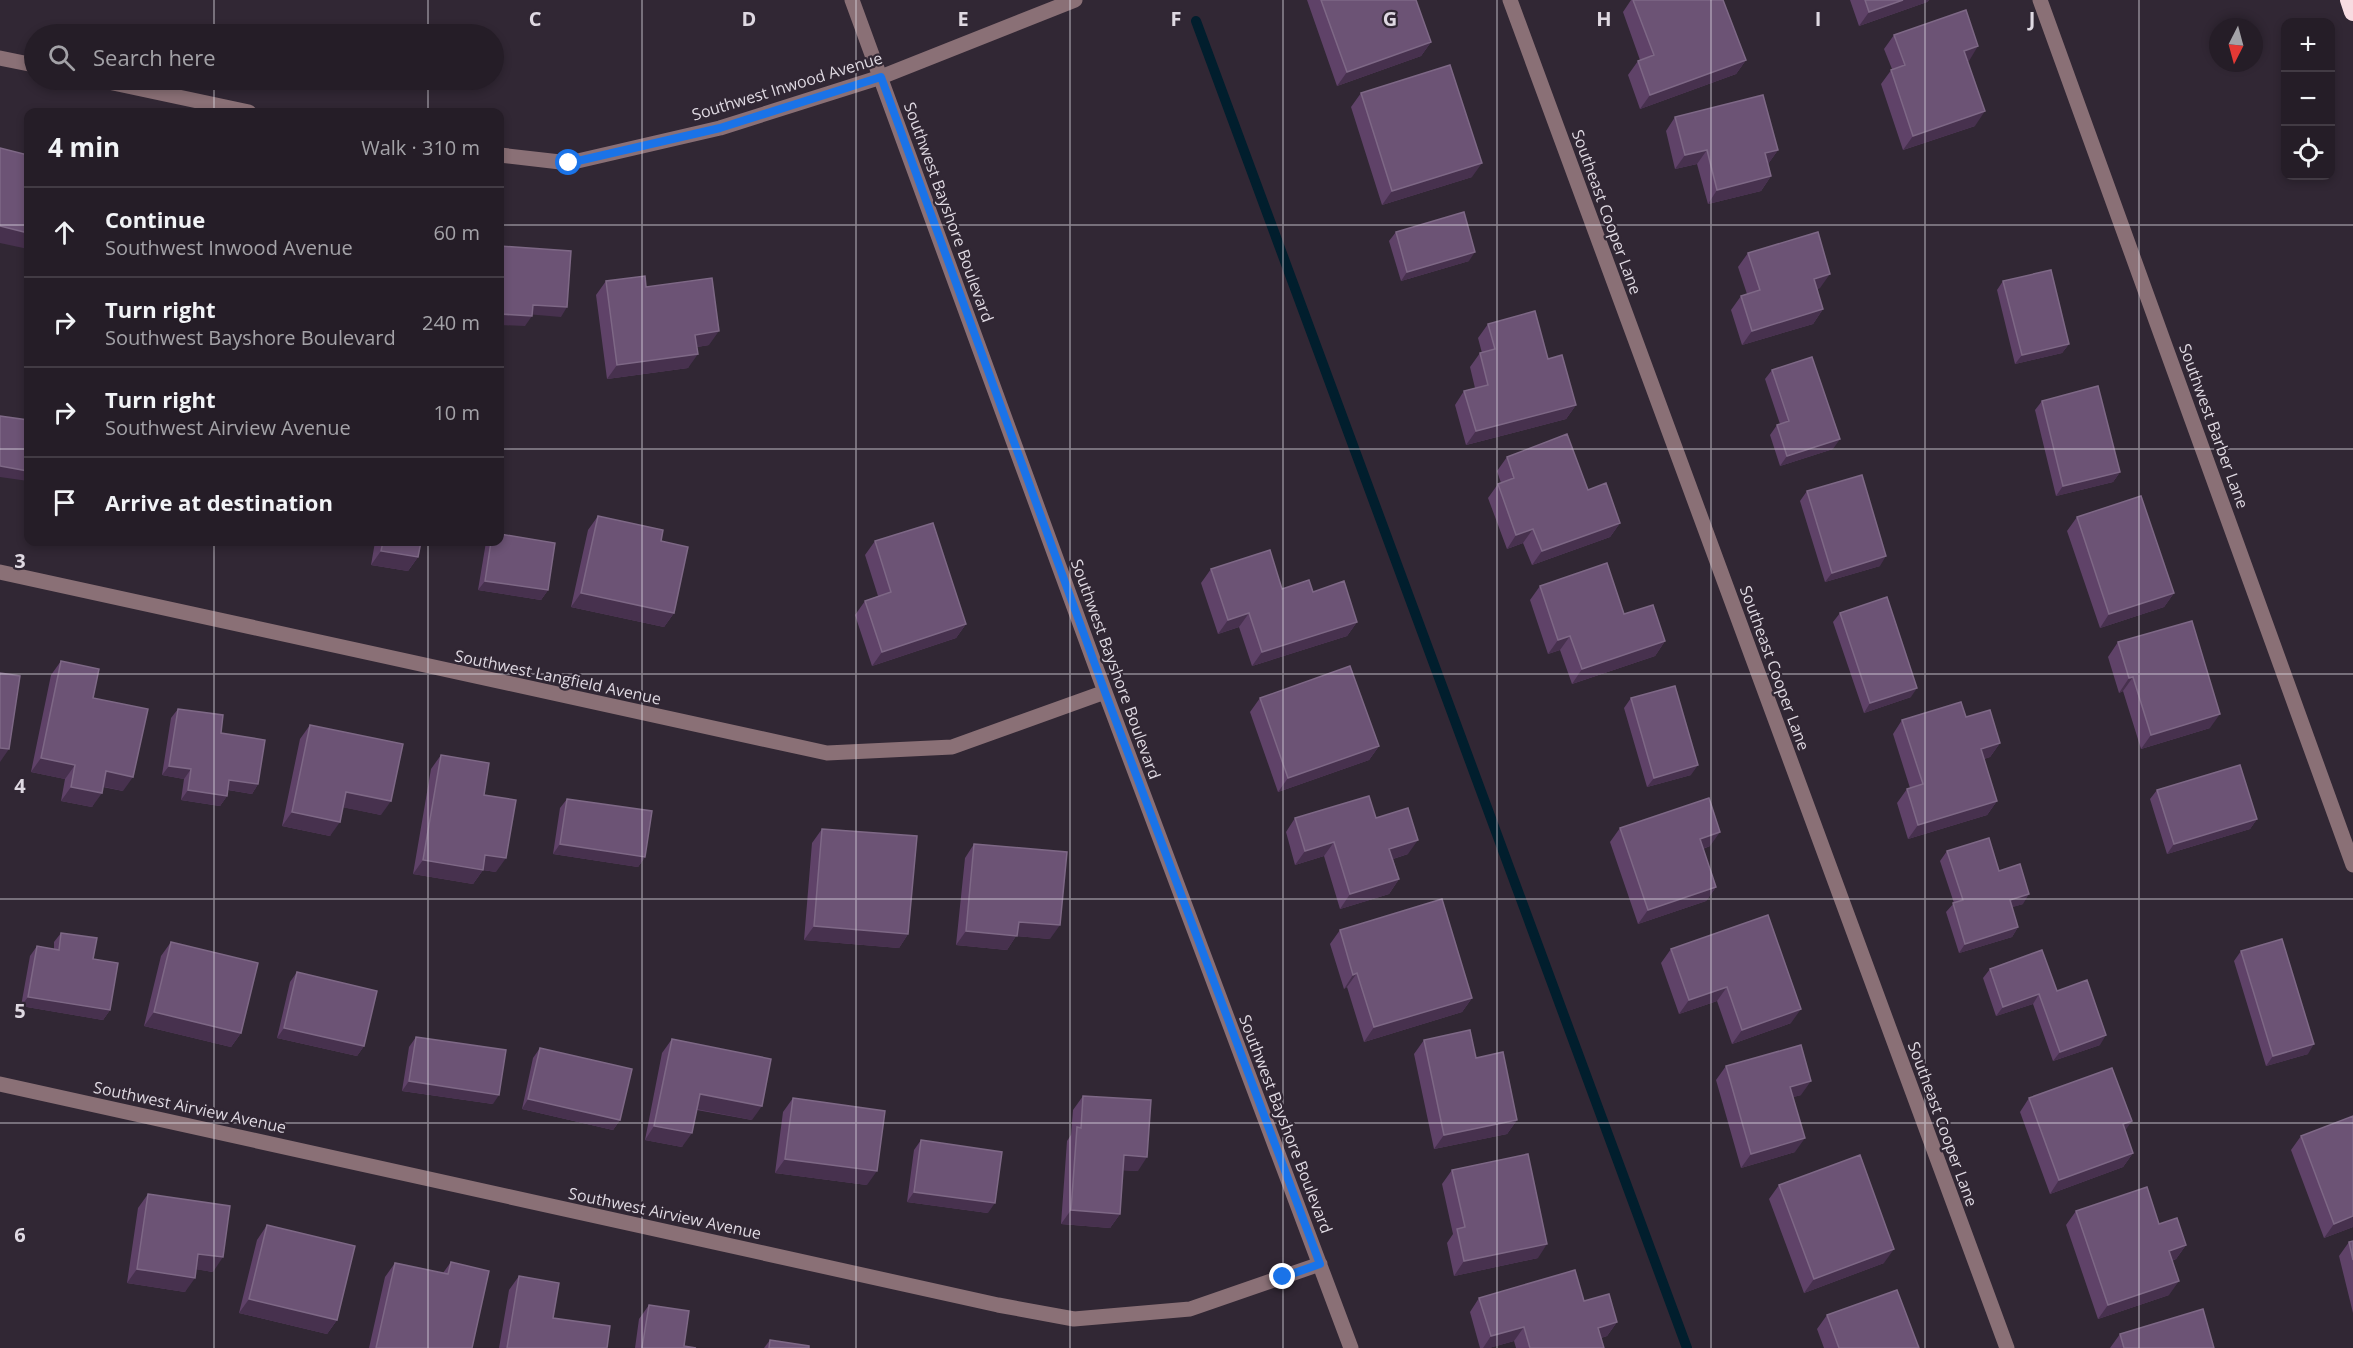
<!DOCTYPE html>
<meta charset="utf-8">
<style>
body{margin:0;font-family:"Open Sans",sans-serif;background:#312a33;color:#f1f3f6}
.controls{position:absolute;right:18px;top:18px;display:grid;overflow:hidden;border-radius:12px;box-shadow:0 3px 9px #0003}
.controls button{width:54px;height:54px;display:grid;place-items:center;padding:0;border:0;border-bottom:2px solid #423b44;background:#251d27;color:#f1f3f6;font:30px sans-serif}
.compass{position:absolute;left:2209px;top:18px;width:54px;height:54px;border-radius:50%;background:#251d27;box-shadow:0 3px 9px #0003;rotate:186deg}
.stop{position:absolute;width:18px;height:18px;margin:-14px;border:4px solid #1a73e8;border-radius:50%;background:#fff}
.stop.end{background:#1a73e8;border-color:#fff;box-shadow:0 2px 6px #0008}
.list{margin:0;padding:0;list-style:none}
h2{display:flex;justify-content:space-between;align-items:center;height:78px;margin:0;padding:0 24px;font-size:26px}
h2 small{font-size:20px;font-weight:400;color:#a3a2a7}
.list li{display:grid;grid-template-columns:39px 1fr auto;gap:18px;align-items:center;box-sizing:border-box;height:90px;padding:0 24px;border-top:2px solid #423b44}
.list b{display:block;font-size:22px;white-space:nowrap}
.list p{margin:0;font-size:20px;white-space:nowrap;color:#a3a2a7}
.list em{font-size:20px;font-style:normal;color:#a3a2a7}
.icon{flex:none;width:33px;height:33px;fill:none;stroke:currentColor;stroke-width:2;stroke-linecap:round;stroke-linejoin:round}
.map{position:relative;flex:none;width:2353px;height:1348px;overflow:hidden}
.search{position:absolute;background:#251d27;box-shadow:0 3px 9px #0003;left:24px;top:24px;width:480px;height:66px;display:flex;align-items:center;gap:15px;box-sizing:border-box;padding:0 21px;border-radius:33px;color:#a3a2a7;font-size:22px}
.panel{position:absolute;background:#251d27;box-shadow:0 3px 9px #0003;left:24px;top:108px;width:480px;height:438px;border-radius:12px}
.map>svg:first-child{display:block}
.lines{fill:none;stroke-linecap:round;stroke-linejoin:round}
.stream{stroke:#011e2d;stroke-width:10}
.minor{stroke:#8a7076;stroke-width:15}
.highway{stroke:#f7dce1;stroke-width:18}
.wall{fill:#5f4268}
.shaded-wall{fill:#47314e}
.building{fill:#6c5375;stroke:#7e6886;stroke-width:1.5}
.route{stroke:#1a73e8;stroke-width:8}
.grid{fill:none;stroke:#dfd9e2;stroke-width:1.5;stroke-opacity:0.55}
.labels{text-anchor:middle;stroke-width:4.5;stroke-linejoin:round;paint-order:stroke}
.street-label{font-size:16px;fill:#dfd9e2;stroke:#312734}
.grid-label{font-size:20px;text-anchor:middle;font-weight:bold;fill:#dfd9e2;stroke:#312734;stroke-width:4.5;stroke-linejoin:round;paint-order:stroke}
</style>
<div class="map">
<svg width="2353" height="1348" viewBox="0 0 2353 1348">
<rect width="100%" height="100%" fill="#312734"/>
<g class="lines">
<path class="stream" d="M1196,21L1687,1348"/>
<path class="minor" d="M852,0L1105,692L1351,1348
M1510,0L2007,1348
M2040,0L2353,865
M0,58L34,65
M99,80L249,112
M500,155L569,163L720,128L881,77L1075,0
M0,572L827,753L952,747L1105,692
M0,1084L998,1305L1074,1319L1190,1309L1320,1264"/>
<path class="highway" d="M2349,0L2353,12"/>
</g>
<path class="wall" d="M1307,0H1416L1431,42L1421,56L1337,86Z
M1631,0H1723L1746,60L1736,74L1640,109L1628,75L1638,61L1640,60L1623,12Z
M1850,0H1929L1927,2L1859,26Z
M1894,35L1969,61H1967L1975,126L1903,150L1881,84L1892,69L1884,49Z
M1361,93L1472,177L1382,205L1351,107Z
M1675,117L1778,150L1768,164L1771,176L1761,191L1708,204L1697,164L1675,169L1666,131Z
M1396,232L1469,261L1401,281L1389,241Z
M1748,253L1820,288L1816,289L1823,309L1813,324L1742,345L1731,310L1741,296L1747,294L1738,267Z
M606,281L646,287L709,345L697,347L688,368L607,379L596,295Z
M2003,281L2069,344L2062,353L2015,364L1997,290Z
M1488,324L1548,359L1576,405L1566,419L1466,445L1455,405L1464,391L1475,388L1470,367L1480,353H1482L1478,338Z
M1772,370L1833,449L1780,466L1770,435L1777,425L1780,424L1765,379Z
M2042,401L2120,472L2113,482L2056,496L2035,410Z
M1507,457L1588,490L1620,523L1610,537L1532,565L1523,543L1507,549L1488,498L1498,484L1501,483L1497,471Z
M1807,491L1880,566L1825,582L1800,501Z
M598,516L661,541L674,613L664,627L571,607L588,530Z
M2077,517L2174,593L2164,607L2100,628L2067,531Z
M875,541L966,624L956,638L872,666L855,615L865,601L878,596L865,555Z
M375,542H421L418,557L408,571L371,565Z
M486,542H500L548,590L541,600L478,590Z
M1211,569L1282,589L1313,592L1357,622L1347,636L1252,666L1239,627L1218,634L1201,583Z
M1540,586L1624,614L1665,641L1655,656L1572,684L1560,650L1548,654L1530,600Z
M1840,613L1911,697L1864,713L1833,622Z
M2118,642L2210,728L2141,749L2123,691L2119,693L2108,657Z
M61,661L93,698L123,791L103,787L92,807L61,801L65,779L31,772L51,675Z
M1260,698L1379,746L1369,760L1278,792L1250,712Z
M1631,698L1691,775L1647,787L1624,708Z
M178,709L221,733L258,784L252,794L228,790L227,796L220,806L181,800L184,779L162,775L171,718Z
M1966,717L2000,743L1990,757L1984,759L1997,801L1987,815L1908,839L1897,803L1907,789L1910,788L1893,734L1902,720Z
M310,725L381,815L343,807L330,836L282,826L300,739Z
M441,755L496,872L483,870L473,884L413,874L431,769Z
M2157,790L2257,819L2250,829L2167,854L2150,799Z
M567,799L645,857L638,867L553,854L560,808Z
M1295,818H1376L1408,854L1393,859L1399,879L1389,894L1340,909L1324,856L1295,865L1286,832Z
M1620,828L1710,846L1703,849L1716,887L1706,901L1638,924L1610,842Z
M822,829L908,934L899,948L804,940L812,843Z
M974,844L1050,939L1016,936L1007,950L956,945L965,858Z
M1947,851L1999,871L2023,904L2012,907L2018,927L2012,937L1959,953L1946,912L1954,903L1940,861Z
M1340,930L1472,998L1462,1012L1364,1042L1347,987L1344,989L1330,944Z
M61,933L93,959L110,1010L103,1020L21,1006L30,956L37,946L54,949V942Z
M171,942L241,1033L231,1047L144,1026L161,956Z
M1671,949L1791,1023L1732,1044L1717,1001L1679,1014L1661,963Z
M2241,951L2308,1054L2266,1066L2234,961Z
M1990,969L2057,991L2100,1045L2053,1061L2033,1004L1996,1016L1983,978Z
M297,972L364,1046L357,1056L277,1038L290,982Z
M416,1037L493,1104L402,1091L409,1047Z
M672,1039L752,1120L697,1110L682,1147L645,1140L662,1053Z
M1424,1040L1476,1058L1517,1120L1507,1134L1434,1149L1414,1054Z
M540,1048L620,1120L613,1130L522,1109L533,1058Z
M1726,1066L1801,1095L1793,1097L1795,1152L1741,1168L1716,1080Z
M1083,1096L1138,1171L1123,1170L1120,1214L1110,1228L1061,1224L1067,1141L1071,1135L1073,1110Z
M793,1098L867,1185L775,1173L783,1112Z
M2029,1098L2133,1153L2123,1167L2050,1194L2020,1112Z
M2353,1116V1227L2324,1238L2291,1150L2301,1136Z
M921,1140L988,1213L907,1202L914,1150Z
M1452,1170L1538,1258L1454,1276L1447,1243L1453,1234L1442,1184Z
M1779,1185L1884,1263L1804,1293L1769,1199Z
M148,1194L213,1272L196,1269L185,1292L127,1283L138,1208Z
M2076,1211L2159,1224L2186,1245L2176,1259L2172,1261L2169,1295L2098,1319L2066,1225Z
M267,1225L337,1320L327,1334L239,1313L257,1240Z
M2353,1241V1313L2339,1256L2349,1242Z
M451,1262L472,1348H369L385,1277L395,1263L443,1273Z
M519,1276L553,1318L607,1348H499L509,1290Z
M1479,1298L1584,1301L1617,1322L1607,1336L1601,1338L1604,1348H1516L1514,1341L1489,1348H1480L1470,1312Z
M649,1305L684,1346L696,1348H635L639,1319Z
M1827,1315L1919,1348H1824L1817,1329Z
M2120,1334L2214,1348H2110Z
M770,1340L809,1348H764Z"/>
<path class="shaded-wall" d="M1903,0H1929L1927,2L1859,26L1869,12Z
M1431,42L1421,56L1337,86L1347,72Z
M1978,46L1969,61L1954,66L1964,51Z
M1746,60L1736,74L1640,109L1650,95Z
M1985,111L1975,126L1903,150L1913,136Z
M1707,150L1697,164L1675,169L1685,155Z
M1778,150L1768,164L1765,153Z
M1482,163L1472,177L1382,205L1392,191Z
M1771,176L1761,191L1708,204L1717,190Z
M0,226L28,233V249L0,243Z
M1475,252L1469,261L1401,281L1407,272Z
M1830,274L1820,288L1804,293L1814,279Z
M533,305L567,307L561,317L526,314Z
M1823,309L1813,324L1742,345L1752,331Z
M500,314L532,316L525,326L500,325Z
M719,331L709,345L685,349L695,335Z
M2069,344L2062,353L2015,364L2022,355Z
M698,354L688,368L607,379L617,365Z
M1576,405L1566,419L1466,445L1476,431Z
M1840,439L1833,449L1780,466L1787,456Z
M0,466L28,471V481L0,477Z
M2120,472L2113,482L2056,496L2063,486Z
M1620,523L1610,537L1532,565L1542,551Z
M1533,529L1523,543L1507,549L1516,535Z
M381,551L418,557L408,571L371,565Z
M1886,556L1880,566L1825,582L1832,573Z
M485,581L548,590L541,600L478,590Z
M581,593L674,613L664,627L571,607Z
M2174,593L2164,607L2100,628L2109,614Z
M1249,613L1239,627L1218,634L1228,620Z
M1357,622L1347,636L1252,666L1262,652Z
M966,624L956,638L872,666L882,652Z
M1570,636L1560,650L1548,654L1558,640Z
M1665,641L1655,656L1572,684L1582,669Z
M2133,677L2123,691L2119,693L2129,678Z
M1917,688L1911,697L1864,713L1870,703Z
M2220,714L2210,728L2141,749L2151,735Z
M2000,743L1990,757L1971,763L1981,749Z
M1379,746L1369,760L1278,792L1288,778Z
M0,748L9,749L0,762Z
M41,758L75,765L65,779L31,772Z
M1698,765L1691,775L1647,787L1654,778Z
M169,766L191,769L184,779L162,775Z
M106,771L133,777L123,791L96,785Z
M229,780L258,784L252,794L223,789Z
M71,787L102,793L92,807L61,801Z
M188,790L227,796L220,806L181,800Z
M346,792L391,801L381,815L336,806Z
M1997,801L1987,815L1908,839L1918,825Z
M292,812L340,822L330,836L282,826Z
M2257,819L2250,829L2167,854L2174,844Z
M1720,832L1710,846L1690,853L1700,839Z
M1418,840L1408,854L1380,863L1389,849Z
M1334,842L1324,856L1295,865L1305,851Z
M560,844L645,857L638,867L553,854Z
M485,855L506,858L496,872L483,870L473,884L413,874L423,860Z
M1399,879L1389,894L1340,909L1350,894Z
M1716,887L1706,901L1638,924L1648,910Z
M2029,894L2023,904L2003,910L2010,900Z
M1019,922L1060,925L1050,939L1016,936L1007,950L956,945L966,931Z
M814,926L908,934L899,948L804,940Z
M2018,927L2012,937L1959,953L1965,944Z
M1357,973L1347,987L1344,989L1353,975Z
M1727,987L1717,1001L1679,1014L1689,1000Z
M2039,994L2033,1004L1996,1016L2003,1007Z
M28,997L110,1010L103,1020L21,1006Z
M1472,998L1462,1012L1364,1042L1374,1027Z
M1801,1009L1791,1023L1732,1044L1742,1030Z
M154,1012L241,1033L231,1047L144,1026Z
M284,1028L364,1046L357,1056L277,1038Z
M2106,1035L2100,1045L2053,1061L2060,1052Z
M2314,1044L2308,1054L2266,1066L2273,1056Z
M409,1081L499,1095L493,1104L402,1091Z
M1811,1081L1801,1095L1780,1101L1790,1087Z
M700,1094L762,1106L752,1120L691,1108Z
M528,1099L620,1120L613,1130L522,1109Z
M1517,1120L1507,1134L1434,1149L1444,1135Z
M2132,1121L2122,1135L2123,1124Z
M654,1126L692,1133L682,1147L645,1140Z
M1805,1138L1795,1152L1741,1168L1751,1154Z
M2133,1153L2123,1167L2050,1194L2059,1180Z
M1124,1155L1147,1157L1138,1171L1114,1170Z
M785,1159L877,1171L867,1185L775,1173Z
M914,1192L995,1203L988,1213L907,1202Z
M1071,1210L1120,1214L1110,1228L1061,1224Z
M2353,1216V1227L2324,1238L2334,1224Z
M1547,1244L1538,1258L1454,1276L1464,1261Z
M2186,1245L2176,1259L2159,1265L2169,1251Z
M1894,1249L1884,1263L1804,1293L1814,1279Z
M198,1254L223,1257L213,1272L188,1268Z
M137,1269L195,1278L185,1292L127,1283Z
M2179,1281L2169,1295L2098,1319L2108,1305Z
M249,1299L337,1320L327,1334L239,1313Z
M1617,1322L1607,1336L1588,1342L1598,1328Z
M1524,1327L1514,1341L1489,1348H1483L1491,1336Z"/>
<path class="building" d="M1321,0H1416L1431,42L1347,72Z
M1633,0H1723L1746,60L1650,95L1638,61L1654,55Z
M1865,0H1903L1869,12Z
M1966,10L1978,46L1964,51L1985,111L1913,136L1891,70L1905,65L1894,35Z
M1450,65L1482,163L1392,191L1361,93Z
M1763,95L1778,150L1765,153L1771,176L1717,190L1707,150L1685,155L1675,117Z
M0,148L28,155V233L0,226Z
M1464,212L1475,252L1407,272L1396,232Z
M1818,232L1830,274L1814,279L1823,309L1752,331L1741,296L1760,290L1748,253Z
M500,246L571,251L567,307L533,305L532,316L500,314Z
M2051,270L2069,344L2022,355L2003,281Z
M645,276L646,287L712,278L719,331L695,335L698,354L617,365L606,281Z
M1535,311L1548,359L1562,355L1576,405L1476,431L1464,391L1488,385L1480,353L1495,349L1488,324Z
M1812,357L1840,439L1787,456L1777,425L1789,421L1772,370Z
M2098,386L2120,472L2063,486L2042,401Z
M0,416L28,420V471L0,466Z
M1567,434L1588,490L1606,483L1620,523L1542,551L1533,529L1516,535L1498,484L1514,478L1507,457Z
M1862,475L1886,556L1832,573L1807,491Z
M2141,496L2174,593L2109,614L2077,517Z
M598,516L663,530L661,541L688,547L674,613L581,593Z
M933,523L966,624L882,652L865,601L891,592L875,541Z
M500,534L555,543L548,590L485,581L491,542H500Z
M383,542H421L418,557L381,551Z
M1270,550L1282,589L1309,580L1313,592L1344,581L1357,622L1262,652L1249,613L1228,620L1211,569Z
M1607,563L1624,614L1653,605L1665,641L1582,669L1570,636L1558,640L1540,586Z
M1887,597L1917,688L1870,703L1840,613Z
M2192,621L2220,714L2151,735L2133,677L2129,678L2118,642Z
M61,661L99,669L93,698L148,709L133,777L106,771L102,793L71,787L75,765L41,758Z
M1350,666L1379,746L1288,778L1260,698Z
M0,673L20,676L9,749L0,748Z
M1675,686L1698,765L1654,778L1631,698Z
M1961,702L1966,717L1990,710L2000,743L1981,749L1997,801L1918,825L1907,789L1923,784L1902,720Z
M178,709L223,715L221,733L265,740L258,784L229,780L227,796L188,790L191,769L169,766Z
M310,725L403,744L391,801L346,792L340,822L292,812Z
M441,755L489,763L484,795L516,800L506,858L485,855L483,870L423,860Z
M2240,765L2257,819L2174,844L2157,790Z
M1369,796L1376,818L1408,808L1418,840L1389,849L1399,879L1350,894L1334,842L1305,851L1295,818Z
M1709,798L1720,832L1700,839L1716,887L1648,910L1620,828Z
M567,799L652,811L645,857L560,844Z
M822,829L917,836L908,934L814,926Z
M1989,838L1999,871L2020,864L2029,894L2010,900L2018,927L1965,944L1953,903L1963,900L1947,851Z
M974,844L1067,852L1060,925L1019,922L1017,936L966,931Z
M1442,899L1472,998L1374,1027L1357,973L1353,975L1340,930Z
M1768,915L1801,1009L1742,1030L1727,987L1689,1000L1671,949Z
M61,933L97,938L93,959L118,963L110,1010L28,997L37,946L59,950Z
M2282,939L2314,1044L2273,1056L2241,951Z
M171,942L258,963L241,1033L154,1012Z
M2042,950L2057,991L2087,980L2106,1035L2060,1052L2039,994L2003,1007L1990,969Z
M297,972L377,991L364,1046L284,1028Z
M1470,1030L1476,1058L1503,1052L1517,1120L1444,1135L1424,1040Z
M416,1037L506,1050L499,1095L409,1081Z
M672,1039L771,1059L762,1106L700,1094L692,1133L654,1126Z
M1801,1045L1811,1081L1790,1087L1805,1138L1751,1154L1726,1066Z
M540,1048L632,1069L620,1120L528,1099Z
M2112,1068L2132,1121L2123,1124L2133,1153L2059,1180L2029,1098Z
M1083,1096L1151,1100L1147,1157L1124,1155L1120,1214L1071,1210L1077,1127L1081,1128Z
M793,1098L885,1111L877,1171L785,1159Z
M2353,1116V1216L2334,1224L2301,1136Z
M921,1140L1002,1152L995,1203L914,1192Z
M1528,1154L1547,1244L1464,1261L1457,1229L1465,1227L1452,1170Z
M1860,1155L1894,1249L1814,1279L1779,1185Z
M2147,1187L2159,1224L2177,1218L2186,1245L2169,1251L2179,1281L2108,1305L2076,1211Z
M148,1194L230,1206L223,1257L198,1254L195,1278L137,1269Z
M267,1225L355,1246L337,1320L249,1299Z
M2353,1241V1260L2349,1242Z
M451,1262L489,1271L472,1348H376L395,1263L448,1274Z
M1575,1270L1584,1301L1609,1294L1617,1322L1598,1328L1604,1348H1530L1524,1327L1491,1336L1479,1298Z
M519,1276L559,1283L553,1318L610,1326L607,1348H507Z
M1897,1290L1919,1348H1839L1827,1315Z
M649,1305L689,1311L684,1346L696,1348H642Z
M2203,1309L2214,1348H2124L2120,1334Z
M770,1340L809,1346V1348H769Z"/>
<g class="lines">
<path class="route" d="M569,163L720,128L881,77L1105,692L1320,1264L1283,1277"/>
</g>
<path class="grid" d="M214,0V34M428,0V34M642,0V1348M856,0V1348M1070,0V1348M1283,0V1348M1497,0V1348M1711,0V1348M1925,0V1348M2139,0V1348M214,80V112M428,80V112M0,225H28M500,225H2353M0,449H28M500,449H2353M214,542V1348M428,542V1348M0,674H2353M0,899H2353M0,1123H2353"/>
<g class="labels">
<g class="street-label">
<text transform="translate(787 86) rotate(-17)" y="6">Southwest Inwood Avenue</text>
<text transform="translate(949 212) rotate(70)" y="6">Southwest Bayshore Boulevard</text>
<text transform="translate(1607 212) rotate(70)" y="6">Southeast Cooper Lane</text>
<text transform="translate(2214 426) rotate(70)" y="6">Southwest Barber Lane</text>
<text transform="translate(1775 668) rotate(70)" y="6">Southeast Cooper Lane</text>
<text transform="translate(1116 669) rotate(70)" y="6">Southwest Bayshore Boulevard</text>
<text transform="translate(558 677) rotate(12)" y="6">Southwest Langfield Avenue</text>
<text transform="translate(190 1107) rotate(12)" y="6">Southwest Airview Avenue</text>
<text transform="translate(1286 1124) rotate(69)" y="6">Southwest Bayshore Boulevard</text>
<text transform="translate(1943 1124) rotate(70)" y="6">Southeast Cooper Lane</text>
<text transform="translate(665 1213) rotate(12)" y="6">Southwest Airview Avenue</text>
</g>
</g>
<g class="grid-label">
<text x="535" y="26">C</text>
<text x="749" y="26">D</text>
<text x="963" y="26">E</text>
<text x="1176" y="26">F</text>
<text x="1390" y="26">G</text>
<text x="1604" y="26">H</text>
<text x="1818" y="26">I</text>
<text x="2032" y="26">J</text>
<text x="20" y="568">3</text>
<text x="20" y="793">4</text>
<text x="20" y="1018">5</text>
<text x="20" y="1242">6</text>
</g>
</svg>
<div class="controls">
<button>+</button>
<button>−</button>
<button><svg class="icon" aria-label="locate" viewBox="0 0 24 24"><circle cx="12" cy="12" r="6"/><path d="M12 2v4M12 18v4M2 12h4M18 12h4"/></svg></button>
</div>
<svg class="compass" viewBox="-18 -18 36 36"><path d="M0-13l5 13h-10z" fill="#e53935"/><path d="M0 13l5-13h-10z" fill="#a3a2a7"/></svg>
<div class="stop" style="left:569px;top:163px"></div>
<div class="stop end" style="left:1283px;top:1277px"></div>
<div class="search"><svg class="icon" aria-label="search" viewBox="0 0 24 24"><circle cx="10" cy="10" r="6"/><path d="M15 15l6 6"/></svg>Search here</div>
<section class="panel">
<h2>4 min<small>Walk · 310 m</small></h2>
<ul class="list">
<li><svg class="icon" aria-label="ahead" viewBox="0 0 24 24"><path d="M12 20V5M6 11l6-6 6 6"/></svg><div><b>Continue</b><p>Southwest Inwood Avenue</p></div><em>60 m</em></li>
<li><svg class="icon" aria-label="right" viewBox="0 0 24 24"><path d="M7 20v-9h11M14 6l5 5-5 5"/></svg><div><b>Turn right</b><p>Southwest Bayshore Boulevard</p></div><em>240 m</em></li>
<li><svg class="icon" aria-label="right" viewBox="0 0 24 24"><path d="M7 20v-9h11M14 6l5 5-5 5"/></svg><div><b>Turn right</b><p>Southwest Airview Avenue</p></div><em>10 m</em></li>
<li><svg class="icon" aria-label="arrive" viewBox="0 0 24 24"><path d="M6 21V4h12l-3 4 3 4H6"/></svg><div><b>Arrive at destination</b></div></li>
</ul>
</section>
</div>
